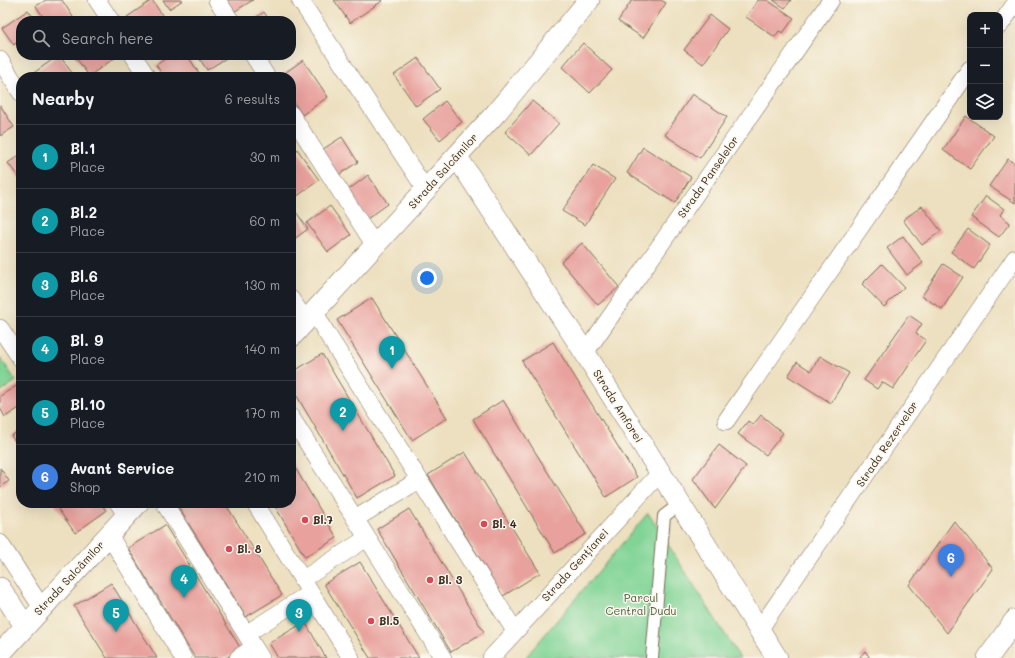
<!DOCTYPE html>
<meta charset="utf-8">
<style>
body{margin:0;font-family:Mali,sans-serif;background:#20242c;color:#f1f3f6}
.controls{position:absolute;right:12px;top:12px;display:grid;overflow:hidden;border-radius:8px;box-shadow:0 4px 16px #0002}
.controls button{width:36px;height:36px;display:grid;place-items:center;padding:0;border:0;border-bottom:1px solid #363941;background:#171b24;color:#f1f3f6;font:20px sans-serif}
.you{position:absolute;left:427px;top:278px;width:14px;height:14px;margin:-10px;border:3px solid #fff;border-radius:50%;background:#1a73e8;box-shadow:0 0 0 6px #1a73e833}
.badge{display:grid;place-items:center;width:26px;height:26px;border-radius:50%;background:#d1495b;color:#fff;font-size:13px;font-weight:700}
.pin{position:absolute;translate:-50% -33px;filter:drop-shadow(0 1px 2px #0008)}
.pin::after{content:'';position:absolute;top:21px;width:14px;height:12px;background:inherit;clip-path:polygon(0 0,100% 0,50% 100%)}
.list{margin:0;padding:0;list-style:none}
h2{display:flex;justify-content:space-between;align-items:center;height:52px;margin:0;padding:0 16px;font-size:17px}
h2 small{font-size:13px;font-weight:400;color:#9ea1a6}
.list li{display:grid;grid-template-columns:26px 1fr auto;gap:12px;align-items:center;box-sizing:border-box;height:64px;padding:0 16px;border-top:1px solid #363941}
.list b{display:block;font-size:15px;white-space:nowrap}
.list p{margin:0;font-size:13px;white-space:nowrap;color:#9ea1a6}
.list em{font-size:13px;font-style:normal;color:#9ea1a6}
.icon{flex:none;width:22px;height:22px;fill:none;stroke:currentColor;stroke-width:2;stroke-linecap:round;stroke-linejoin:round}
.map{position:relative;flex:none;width:1015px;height:658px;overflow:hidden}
.search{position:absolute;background:#171b24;box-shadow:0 4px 16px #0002;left:16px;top:16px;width:280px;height:44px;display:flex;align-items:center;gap:10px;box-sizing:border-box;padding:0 14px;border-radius:16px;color:#9ea1a6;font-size:15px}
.panel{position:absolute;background:#171b24;box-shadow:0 4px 16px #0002;left:16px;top:72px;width:280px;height:436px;border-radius:16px}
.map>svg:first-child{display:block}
.green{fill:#81d496;stroke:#5e7f5a}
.building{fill:#e8a19d}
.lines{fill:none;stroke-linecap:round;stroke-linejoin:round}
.pedestrian-casing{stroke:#796a57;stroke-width:14}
.minor-casing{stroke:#796a57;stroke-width:18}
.tertiary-casing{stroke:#796a57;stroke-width:22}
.pedestrian{stroke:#fff;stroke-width:12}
.minor{stroke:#fff;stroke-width:17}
.tertiary{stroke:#fff;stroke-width:21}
.poi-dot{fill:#d1495b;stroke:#fbf7ec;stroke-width:1.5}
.labels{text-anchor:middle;stroke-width:3;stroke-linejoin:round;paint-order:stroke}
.street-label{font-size:11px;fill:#3b2a1e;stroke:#fbf7ec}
.poi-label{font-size:11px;font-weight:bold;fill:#3b2a1e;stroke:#fbf7ec;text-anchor:start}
.park-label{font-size:11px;fill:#505d42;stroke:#fbf7ec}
</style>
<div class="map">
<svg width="1015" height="658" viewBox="0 0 1015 658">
<rect width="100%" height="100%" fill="#fbf7ec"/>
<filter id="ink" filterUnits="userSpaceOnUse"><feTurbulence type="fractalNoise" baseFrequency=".025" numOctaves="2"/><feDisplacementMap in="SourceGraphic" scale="8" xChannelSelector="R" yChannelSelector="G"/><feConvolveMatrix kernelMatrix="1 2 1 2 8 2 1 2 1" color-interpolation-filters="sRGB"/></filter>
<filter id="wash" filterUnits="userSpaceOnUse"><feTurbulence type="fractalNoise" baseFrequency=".012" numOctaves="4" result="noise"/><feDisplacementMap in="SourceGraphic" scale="16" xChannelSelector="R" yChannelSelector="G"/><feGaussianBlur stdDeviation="0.9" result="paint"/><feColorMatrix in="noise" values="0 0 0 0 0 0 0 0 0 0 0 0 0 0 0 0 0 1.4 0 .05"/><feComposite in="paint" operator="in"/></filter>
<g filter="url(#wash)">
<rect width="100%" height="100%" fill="#ede0c0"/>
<path class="green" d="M0,357L16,381L0,392Z
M648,513L740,658H525Z"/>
<g id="blocks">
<path class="building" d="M46,0H62L73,17L67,21H46L36,6Z
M152,0L166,21H129L127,17Z
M163,0H183L169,9Z
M224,0H253L232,13Z
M334,0H381L382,1L350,23Z
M632,0H661L666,3L643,38L618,21Z
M758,0H767L794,18L783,33L779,31L775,37L746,17Z
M773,0H791L785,8Z
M28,10L36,21H21V47L17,42L14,45L2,28Z
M264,12L270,21H251Z
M710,15L728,29L703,64L684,50Z
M583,43L612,70L590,93L562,67Z
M59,55L75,77H28Z
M74,55H115L116,57L89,76Z
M171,55H187L199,73L193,77H164L156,65Z
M197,55H231L207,70Z
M262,55H278L267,62Z
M418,58L440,89L416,106L394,75Z
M303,60L328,97L302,115L291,98V77H279Z
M692,94L727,117L700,158L665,135Z
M445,101L462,122L440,140L423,119Z
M532,101L559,123L531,155L505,132Z
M0,105L14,127L0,136Z
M966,116L994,136L970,169L943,150Z
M342,137L358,162L337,176L320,151Z
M643,147L691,177L675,203L627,173Z
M297,149L319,180L292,200L291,198V154Z
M21,154V177L19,178L8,163Z
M1008,159L1015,164V203L989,186Z
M593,165L615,179L585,225L562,211Z
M368,175L388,204L367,219L347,191Z
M986,196L1004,209L1000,215L1010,223L999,237L971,217Z
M291,205L308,229L294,239L291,235Z
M330,206L351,235L328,252L307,223Z
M922,206L941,231L922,245L903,220Z
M968,229L990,245L974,269L951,252Z
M903,236L923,263L907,275L887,248Z
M582,243L619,287L598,305L561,262Z
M882,264L904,287L884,307L862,284Z
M943,264L963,277L942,309L922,296Z
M372,298L447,418L412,440L337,320Z
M909,315L922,324L916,333L926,340L893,389L882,382L877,389L864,380Z
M553,342L637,477L606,497L522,361Z
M322,354L395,476L357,498L291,386V373Z
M820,356L849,373L831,403L788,376L797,362L811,371Z
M21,383V407L5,417L0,408V396Z
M503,400L586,534L555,553L473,419Z
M761,415L783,433L766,455L738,434L748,421L753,425Z
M21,429V449L11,436Z
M719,445L746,466L715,509L693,479Z
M465,452L540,573L503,596L428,475Z
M291,461L337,538L305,557L273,503H291Z
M0,468L9,481L0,487Z
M54,503H101L106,511L75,533Z
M176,503H225L282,595L246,617Z
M409,509L484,632L451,652L377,529Z
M954,521L993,569L947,633L909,585Z
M165,525L241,649L226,658H195L128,548Z
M360,562L419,658H370L324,584Z
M111,583L157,658H107L74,606Z
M305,622L326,658H278L269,643Z
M865,651L870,658H859Z"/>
</g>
</g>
<g filter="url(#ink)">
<use href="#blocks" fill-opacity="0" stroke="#796a57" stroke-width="1"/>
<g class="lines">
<g class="pedestrian-casing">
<path id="pedestrian" d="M652,658L664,516L680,504"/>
</g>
<g class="minor-casing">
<path id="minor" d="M97,0L111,21
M217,0L231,21
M300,0L426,190
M1000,25L1015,4
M133,55L147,77
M253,55L267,77
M0,60L21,93
M291,114L375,246
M291,299L306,321
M315,312L324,329L515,631
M0,328L21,359
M585,353L831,0
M291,417L443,658
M726,421L970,69
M118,503L127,516
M255,503L351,658
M166,506L261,658
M355,519L419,480
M109,535L183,658
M0,543L42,608
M302,580L367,538
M759,630L1015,258
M246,634L310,593
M238,658L254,647
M491,658L660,473"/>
</g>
<g class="tertiary-casing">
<path id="tertiary" d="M457,157L585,353L777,658
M291,337L496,113L589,0
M0,588L25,626
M0,654L138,503
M988,658L1015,620"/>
</g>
<use href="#pedestrian" class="pedestrian"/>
<use href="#minor" class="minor"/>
<use href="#tertiary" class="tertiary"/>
</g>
</g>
<g class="poi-dot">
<circle cx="305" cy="520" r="4"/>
<circle cx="484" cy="524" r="4"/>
<circle cx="229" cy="549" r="4"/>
<circle cx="430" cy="580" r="4"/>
<circle cx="371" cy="621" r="4"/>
</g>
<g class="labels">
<g class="street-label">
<text transform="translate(443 171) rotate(-48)" y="4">Strada Salcâmilor</text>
<text transform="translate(708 177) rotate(-55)" y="4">Strada Panselelor</text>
<text transform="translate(618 406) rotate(58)" y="4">Strada Amforei</text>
<text transform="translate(887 444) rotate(-56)" y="4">Strada Rezervelor</text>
<text transform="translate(575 565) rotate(-48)" y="4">Strada Gențianei</text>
<text transform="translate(69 578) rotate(-47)" y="4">Strada Salcâmilor</text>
</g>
<g class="poi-label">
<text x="313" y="524">Bl.7</text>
<text x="492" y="528">Bl. 4</text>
<text x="237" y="553">Bl. 8</text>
<text x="438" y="584">Bl. 3</text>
<text x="379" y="625">Bl.5</text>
</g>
<g class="park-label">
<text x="641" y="602">Parcul<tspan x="641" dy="13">Central Dudu</tspan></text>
</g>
</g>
</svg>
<div class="controls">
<button>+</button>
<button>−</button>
<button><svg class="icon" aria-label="layers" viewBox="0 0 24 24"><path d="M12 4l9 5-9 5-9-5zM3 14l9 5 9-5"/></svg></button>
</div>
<div class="you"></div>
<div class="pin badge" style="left:392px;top:369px;background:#0f9aa8">1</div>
<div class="pin badge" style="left:343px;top:431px;background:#0f9aa8">2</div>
<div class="pin badge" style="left:299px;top:632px;background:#0f9aa8">3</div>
<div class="pin badge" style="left:184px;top:598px;background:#0f9aa8">4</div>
<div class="pin badge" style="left:116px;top:632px;background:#0f9aa8">5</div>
<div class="pin badge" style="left:951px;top:577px;background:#3f7fe0">6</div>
<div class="search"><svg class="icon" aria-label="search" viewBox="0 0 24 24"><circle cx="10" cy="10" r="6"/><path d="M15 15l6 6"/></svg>Search here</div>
<section class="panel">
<h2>Nearby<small>6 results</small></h2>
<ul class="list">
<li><span class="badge" style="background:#0f9aa8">1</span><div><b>Bl.1</b><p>Place</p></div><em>30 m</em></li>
<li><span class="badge" style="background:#0f9aa8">2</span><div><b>Bl.2</b><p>Place</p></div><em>60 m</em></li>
<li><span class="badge" style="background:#0f9aa8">3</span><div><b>Bl.6</b><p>Place</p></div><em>130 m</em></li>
<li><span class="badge" style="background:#0f9aa8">4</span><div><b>Bl. 9</b><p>Place</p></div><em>140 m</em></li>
<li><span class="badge" style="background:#0f9aa8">5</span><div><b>Bl.10</b><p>Place</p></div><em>170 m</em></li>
<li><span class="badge" style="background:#3f7fe0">6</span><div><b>Avant Service</b><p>Shop</p></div><em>210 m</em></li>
</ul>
</section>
</div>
